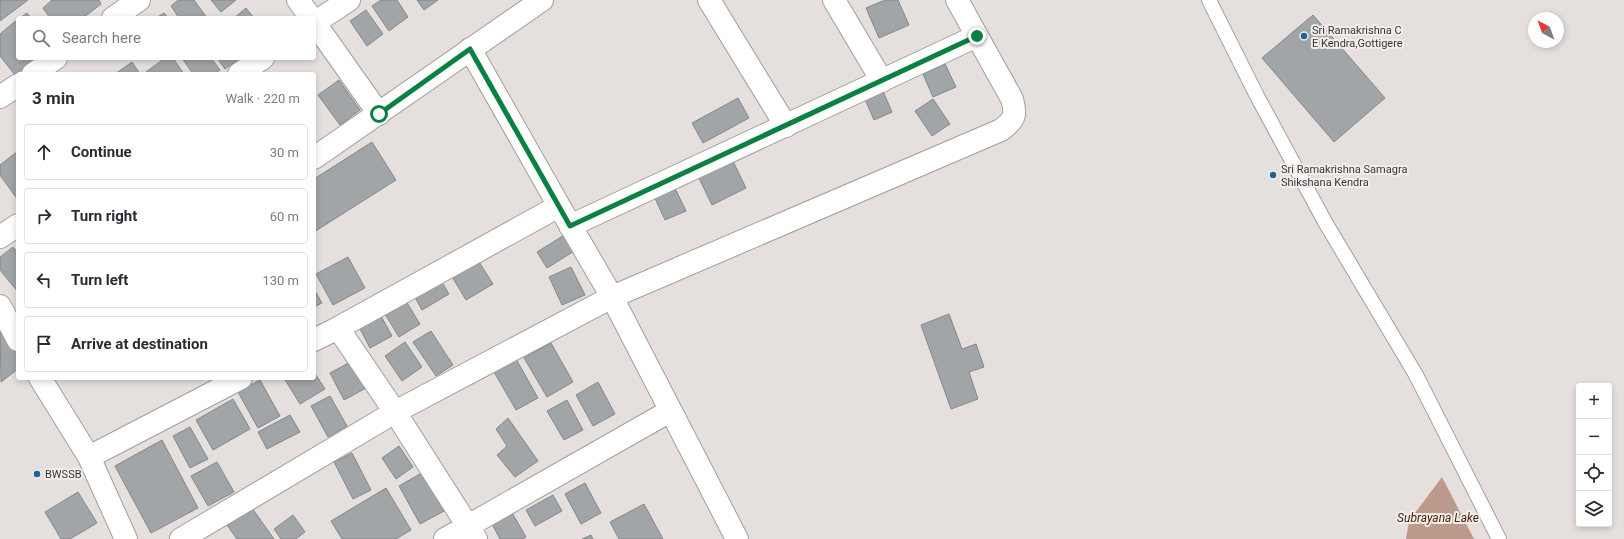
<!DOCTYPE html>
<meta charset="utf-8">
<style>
body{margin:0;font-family:Roboto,sans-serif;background:#f7f7f7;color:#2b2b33}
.controls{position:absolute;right:12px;bottom:12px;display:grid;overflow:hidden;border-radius:4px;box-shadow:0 2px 6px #0003}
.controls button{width:36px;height:36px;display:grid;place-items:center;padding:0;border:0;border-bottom:1px solid #e1e1e2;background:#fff;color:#2b2b33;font:20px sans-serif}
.compass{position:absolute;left:1528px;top:12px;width:36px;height:36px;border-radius:50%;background:#fff;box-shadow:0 2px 6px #0003;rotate:319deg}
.stop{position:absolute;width:12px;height:12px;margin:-9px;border:3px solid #0b8043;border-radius:50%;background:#fff}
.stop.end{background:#0b8043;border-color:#fff;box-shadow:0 1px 4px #0008}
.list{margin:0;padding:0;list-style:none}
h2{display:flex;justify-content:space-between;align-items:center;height:52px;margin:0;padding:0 16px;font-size:17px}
h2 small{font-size:13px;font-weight:400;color:#7c7c81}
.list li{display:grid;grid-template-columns:26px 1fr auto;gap:12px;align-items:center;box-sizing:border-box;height:56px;margin:0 8px 8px;padding:0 8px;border:1px solid #e1e1e2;border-radius:4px}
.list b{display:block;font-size:15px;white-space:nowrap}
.list em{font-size:13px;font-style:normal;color:#7c7c81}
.icon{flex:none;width:22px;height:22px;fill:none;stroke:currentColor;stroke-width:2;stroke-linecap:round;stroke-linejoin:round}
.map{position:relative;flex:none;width:1624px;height:539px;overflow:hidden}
.search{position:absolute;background:#fff;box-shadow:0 2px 6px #0003;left:16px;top:16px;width:300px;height:44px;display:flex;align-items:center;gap:10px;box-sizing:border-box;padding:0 14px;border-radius:4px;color:#7c7c81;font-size:15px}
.panel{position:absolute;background:#fff;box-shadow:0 2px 6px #0003;left:16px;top:72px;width:300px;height:308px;border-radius:4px}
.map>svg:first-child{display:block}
.water{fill:#bc9a8c}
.building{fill:#a1a5a8;stroke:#84888b}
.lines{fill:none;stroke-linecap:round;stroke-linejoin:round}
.service-casing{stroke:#a29e9c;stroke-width:16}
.minor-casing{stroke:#a29e9c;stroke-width:24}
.service{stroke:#fff;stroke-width:14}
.minor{stroke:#fff;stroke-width:22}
.route{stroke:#0b8043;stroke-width:5}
.poi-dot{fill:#1a6497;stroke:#f2eeec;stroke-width:1.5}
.labels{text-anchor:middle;stroke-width:4;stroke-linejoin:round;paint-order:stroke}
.poi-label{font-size:11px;fill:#393736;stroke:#f2eeec;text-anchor:start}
.water-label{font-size:12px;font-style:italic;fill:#4a1d07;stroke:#f2eeec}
</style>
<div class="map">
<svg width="1624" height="539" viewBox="0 0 1624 539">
<rect width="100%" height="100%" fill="#e5e0de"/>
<path class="water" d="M1442,477L1474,539H1406L1409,521Z"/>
<path class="building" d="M0,0H28L0,21Z
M52,0H99L101,4L83,18H50L43,8Z
M178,0H194L207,18H179L171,6Z
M211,0H236L221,12Z
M381,0H397L408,17L389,31L372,6Z
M417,0H438L424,10Z
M885,0H898L909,25L879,38L866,8Z
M246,8L254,18H234Z
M366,10L383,34L367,46L350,21Z
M27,13L31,18H20Z
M164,13L168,18H156Z
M1313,15L1385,98L1334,142L1262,58Z
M18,19V58H36L15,75L0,56V34Z
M165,58H173L184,74H147L146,72Z
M182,58H211L220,70L214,74H193Z
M217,58H240L225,69Z
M132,62L140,74H115Z
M945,64L956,87L933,97L923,74Z
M339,80L360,110L340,125L318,95Z
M882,89L892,112L874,120L864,97Z
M738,98L749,118L703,143L692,123Z
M933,99L950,124L932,136L915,111Z
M372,142L396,180L314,232V179Z
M18,151V200L0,175V165Z
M731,157L746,188L712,205L697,174Z
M673,184L686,211L665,220L653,194Z
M566,234L576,250L547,268L537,252Z
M13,247L18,253V292L0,270V257Z
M474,254L493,284L466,300L448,270Z
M348,257L365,288L333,305L316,274Z
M571,267L585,295L562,305L549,277Z
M437,274L449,294L422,310L411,290Z
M314,289L322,303L314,307Z
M401,293L420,324L399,337L380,306Z
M949,314L962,349L976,344L984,367L969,372L978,399L951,409L921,325Z
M381,316L392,336L370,348L359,327Z
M0,328L18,352V369L1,382Z
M431,331L453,365L436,376L413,342Z
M405,342L422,367L402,381L385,356Z
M551,343L573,382L547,397L524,358Z
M516,359L538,398L516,410L494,372Z
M354,360L368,387L344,400L330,373Z
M314,372L325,389L300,404L284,378H314Z
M260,380L280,416L258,428L238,392Z
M598,382L615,414L593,426L576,395Z
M330,396L347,426L328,437L311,406Z
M233,399L250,429L213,450L196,420Z
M567,400L583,430L564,440L547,411Z
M290,415L300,432L267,449L258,432Z
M508,418L538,461L515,477L497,455L507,446L496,429Z
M190,427L208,459L190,468L173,436Z
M162,440L198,508L151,533L115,466Z
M399,446L413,467L396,479L382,458Z
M352,453L371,490L353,499L334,462Z
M217,462L234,492L208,506L191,476Z
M425,471L446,510L420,524L399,486Z
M585,483L601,513L581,524L565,494Z
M386,488L411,530L396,539H342L331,521Z
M78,492L97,523L70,539H61L45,512Z
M553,495L562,511L535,526L526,510Z
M644,504L663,539H619L610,522Z
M252,508L274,539H237L227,525Z
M511,511L526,537L523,539H500L491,522Z
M293,515L305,532L296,539H281L274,529Z
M591,535L593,539H582Z"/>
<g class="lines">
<g class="service-casing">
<path id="service" d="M1209,0L1257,96L1325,222L1416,375L1499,539"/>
</g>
<g class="minor-casing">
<path id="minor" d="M298,0L311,18
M709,0L786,126
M834,0L882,81
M113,18L139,0
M314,22L379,114
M314,23L349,0
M470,49L559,206L612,297L737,539
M33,74L56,58
M239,74L263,58
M0,97L18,85
M314,158L542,0
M570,226L977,36
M0,237L18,225
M0,306L18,340
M338,328L559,206
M314,340L338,328L395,412L476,539
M40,378L89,457L241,378
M89,457L126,539
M181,539L395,412L612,297L1001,130C1014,120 1017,116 1012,99L957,0
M445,539L670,411"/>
</g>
<use href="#service" class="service"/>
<use href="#minor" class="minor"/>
</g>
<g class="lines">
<path class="route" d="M379,114L470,49L570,226L977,36"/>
</g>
<g class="poi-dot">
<circle cx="1304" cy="36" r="4"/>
<circle cx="1273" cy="175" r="4"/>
<circle cx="37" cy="474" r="4"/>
</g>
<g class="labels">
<g class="poi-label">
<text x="1312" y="34">Sri Ramakrishna C<tspan x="1312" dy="13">E Kendra,Gottigere</tspan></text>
<text x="1281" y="173">Sri Ramakrishna Samagra<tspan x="1281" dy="13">Shikshana Kendra</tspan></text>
<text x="45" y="478">BWSSB</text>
</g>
<g class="water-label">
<text x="1438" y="522">Subrayana Lake</text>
</g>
</g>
</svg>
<div class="controls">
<button>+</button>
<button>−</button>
<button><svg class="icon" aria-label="locate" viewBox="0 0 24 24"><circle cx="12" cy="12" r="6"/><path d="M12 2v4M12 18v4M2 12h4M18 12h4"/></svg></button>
<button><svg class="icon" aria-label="layers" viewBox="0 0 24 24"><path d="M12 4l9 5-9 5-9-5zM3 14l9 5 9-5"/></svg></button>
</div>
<svg class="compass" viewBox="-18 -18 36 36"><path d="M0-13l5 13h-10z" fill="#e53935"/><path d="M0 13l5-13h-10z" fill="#7c7c81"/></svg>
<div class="stop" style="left:379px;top:114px"></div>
<div class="stop end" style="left:977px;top:36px"></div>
<div class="search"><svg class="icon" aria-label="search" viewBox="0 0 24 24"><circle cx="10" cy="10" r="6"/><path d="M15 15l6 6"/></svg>Search here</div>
<section class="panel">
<h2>3 min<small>Walk · 220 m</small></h2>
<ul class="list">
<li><svg class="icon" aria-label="ahead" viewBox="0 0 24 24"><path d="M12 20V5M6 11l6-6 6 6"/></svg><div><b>Continue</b></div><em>30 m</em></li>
<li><svg class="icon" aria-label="right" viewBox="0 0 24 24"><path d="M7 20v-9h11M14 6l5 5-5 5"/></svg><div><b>Turn right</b></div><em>60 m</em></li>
<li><svg class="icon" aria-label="left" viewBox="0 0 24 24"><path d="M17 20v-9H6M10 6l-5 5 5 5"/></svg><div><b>Turn left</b></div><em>130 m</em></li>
<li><svg class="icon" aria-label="arrive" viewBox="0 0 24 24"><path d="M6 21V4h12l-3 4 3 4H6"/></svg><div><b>Arrive at destination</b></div></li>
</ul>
</section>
</div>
